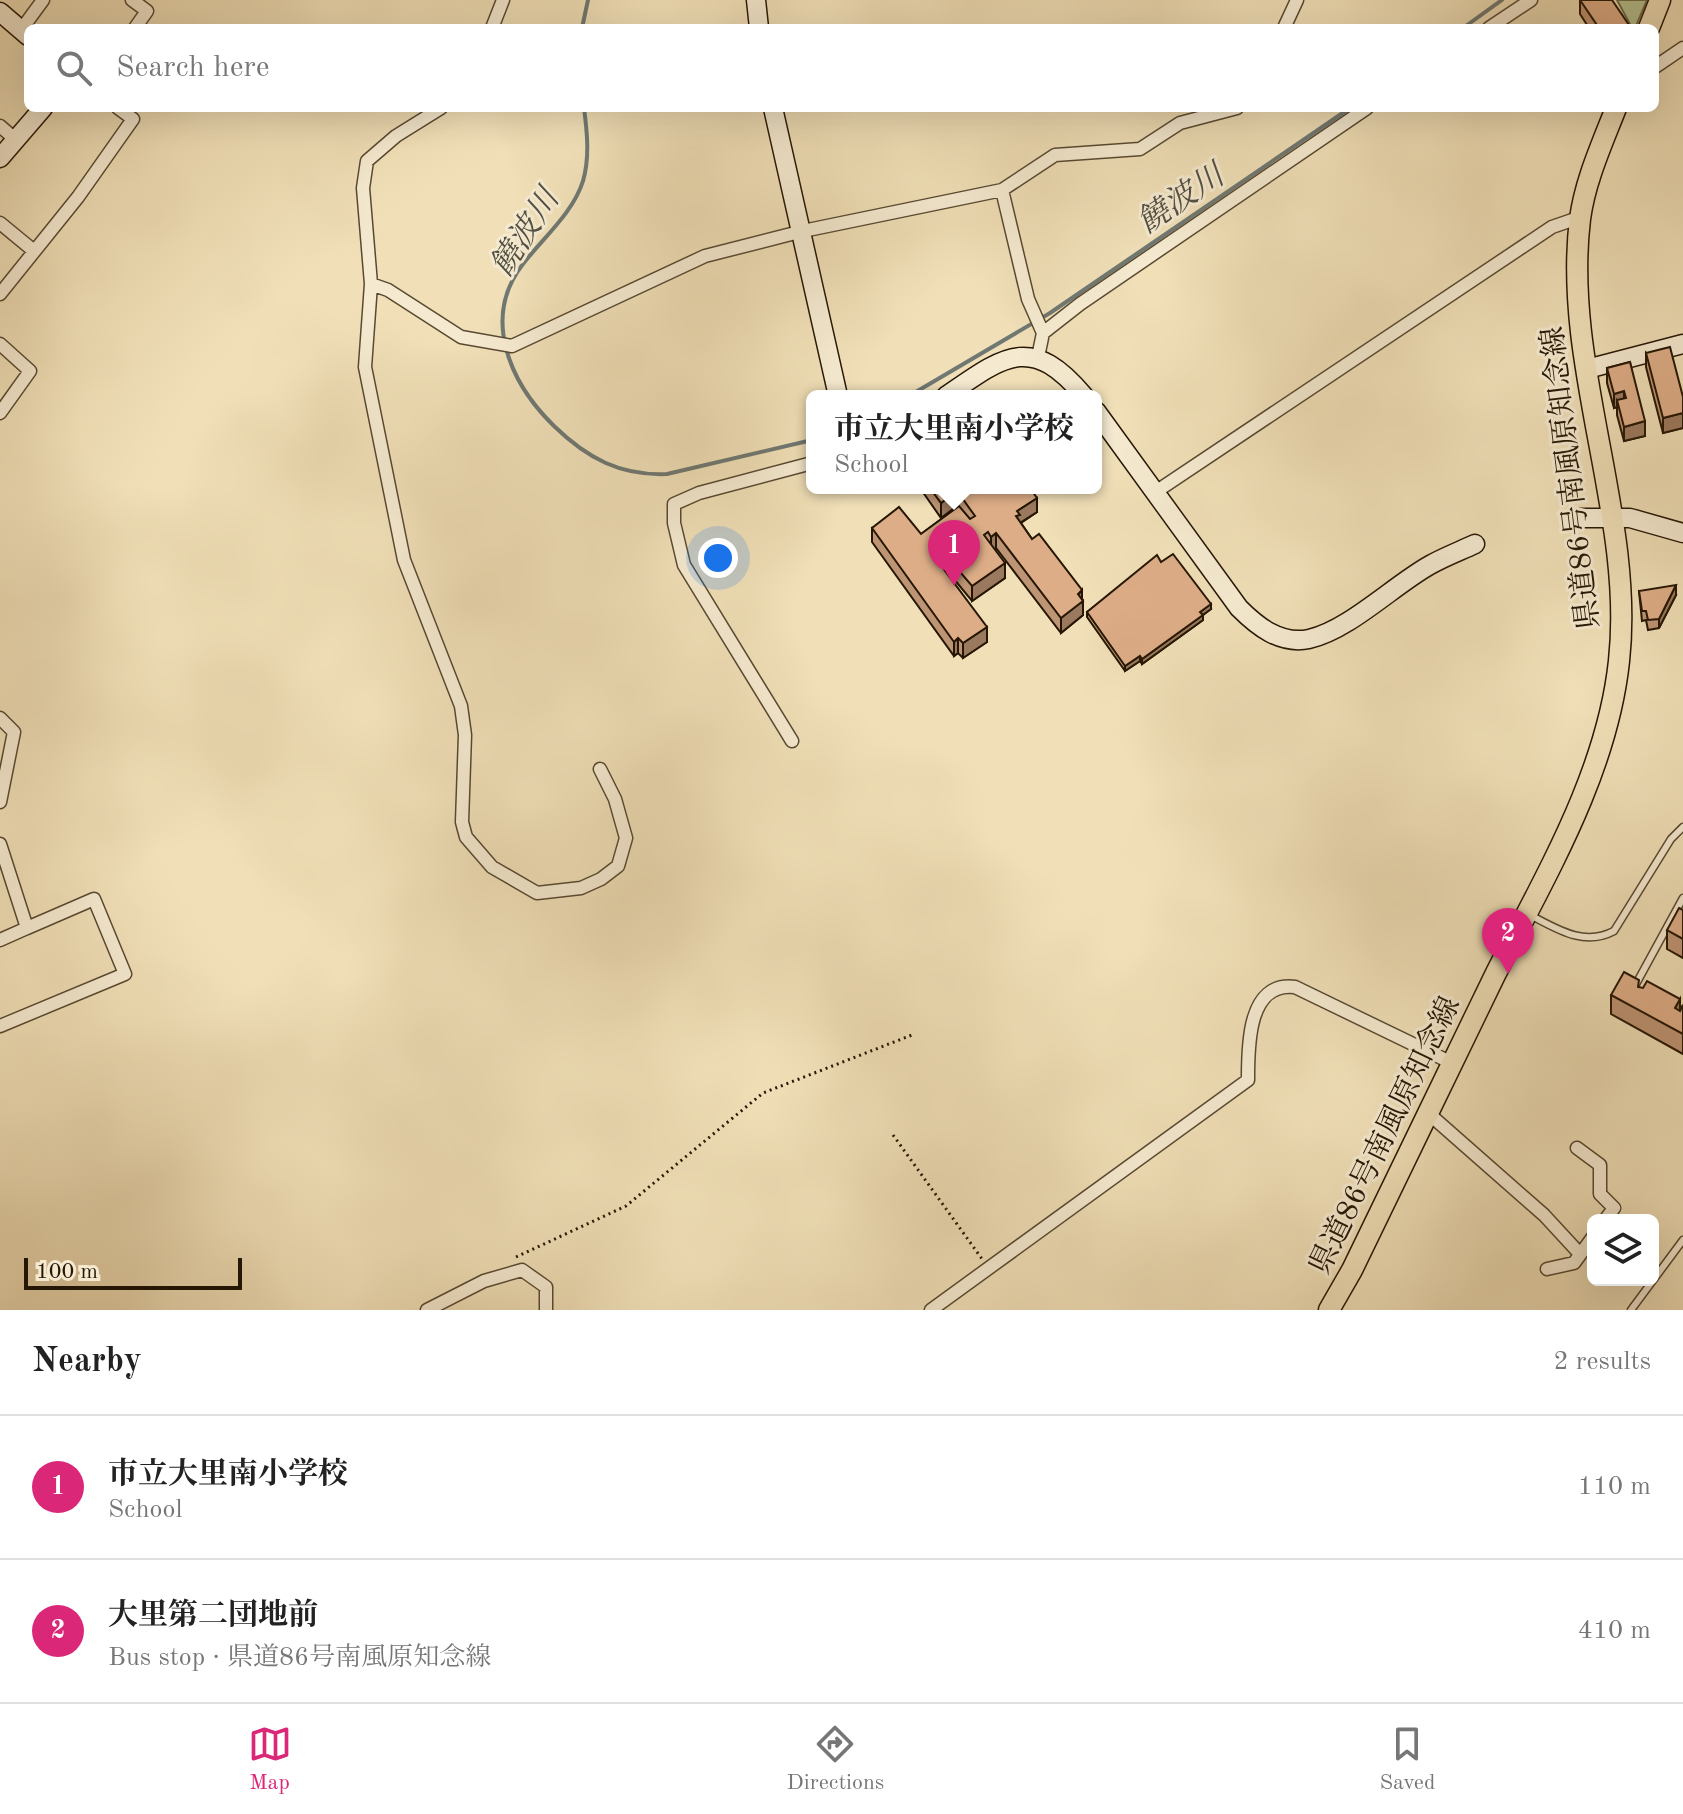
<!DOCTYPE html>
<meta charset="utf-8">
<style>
body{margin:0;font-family:"Old Standard TT","Noto Serif JP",serif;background:#f2f2f2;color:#222}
.controls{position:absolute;right:24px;bottom:24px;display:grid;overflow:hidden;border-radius:12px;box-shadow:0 8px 32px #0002}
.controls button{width:72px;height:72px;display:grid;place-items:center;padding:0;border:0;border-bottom:2px solid #e0e0e0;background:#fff;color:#222;font:40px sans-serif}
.scale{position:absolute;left:24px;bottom:20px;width:218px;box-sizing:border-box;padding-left:8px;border:4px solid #261704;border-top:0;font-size:22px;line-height:28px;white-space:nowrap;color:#261704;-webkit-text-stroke:6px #f5ead0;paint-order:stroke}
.you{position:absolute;left:718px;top:558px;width:28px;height:28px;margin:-20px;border:6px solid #fff;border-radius:50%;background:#1a73e8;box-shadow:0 0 0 12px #1a73e833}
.badge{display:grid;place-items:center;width:52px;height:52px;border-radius:50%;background:#db2777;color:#fff;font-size:26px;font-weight:700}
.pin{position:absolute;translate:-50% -66px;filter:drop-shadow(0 2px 4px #0008)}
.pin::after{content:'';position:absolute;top:42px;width:28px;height:24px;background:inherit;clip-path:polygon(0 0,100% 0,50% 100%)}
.popup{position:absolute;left:806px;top:390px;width:296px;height:104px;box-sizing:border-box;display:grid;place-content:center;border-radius:12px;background:#fff;filter:drop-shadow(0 2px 6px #0005);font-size:26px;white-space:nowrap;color:#767676}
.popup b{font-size:30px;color:#222}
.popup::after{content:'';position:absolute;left:50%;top:100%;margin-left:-16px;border:16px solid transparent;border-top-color:#fff}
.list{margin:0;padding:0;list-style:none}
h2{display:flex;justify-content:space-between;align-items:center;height:104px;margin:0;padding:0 32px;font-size:34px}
h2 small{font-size:26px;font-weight:400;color:#767676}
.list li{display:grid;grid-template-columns:52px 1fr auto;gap:24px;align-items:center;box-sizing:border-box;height:144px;padding:0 32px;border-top:2px solid #e0e0e0}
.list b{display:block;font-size:30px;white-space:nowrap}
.list p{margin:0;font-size:26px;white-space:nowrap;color:#767676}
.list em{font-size:26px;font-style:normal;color:#767676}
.icon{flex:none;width:44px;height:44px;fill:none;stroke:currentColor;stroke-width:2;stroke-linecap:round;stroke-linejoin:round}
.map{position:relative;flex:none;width:1683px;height:1310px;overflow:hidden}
.search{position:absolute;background:#fff;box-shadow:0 8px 32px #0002;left:24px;right:24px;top:24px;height:88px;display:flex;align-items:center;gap:20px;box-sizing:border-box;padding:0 28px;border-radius:12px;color:#767676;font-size:30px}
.sheet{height:392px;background:#fff}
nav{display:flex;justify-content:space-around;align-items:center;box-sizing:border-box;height:112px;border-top:2px solid #e0e0e0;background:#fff;font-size:22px;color:#767676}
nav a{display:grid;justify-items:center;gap:4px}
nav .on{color:#db2777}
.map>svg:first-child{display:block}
.green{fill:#b6c291;stroke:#6e6c4a;stroke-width:2}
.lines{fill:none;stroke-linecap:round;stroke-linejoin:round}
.stream{stroke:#6f7872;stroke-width:4}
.lane-casing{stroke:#584931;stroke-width:9}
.street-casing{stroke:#584931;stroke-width:15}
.secondary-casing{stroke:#261704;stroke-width:21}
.primary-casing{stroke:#261704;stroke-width:23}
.path{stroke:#261704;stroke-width:3;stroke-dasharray:2 4;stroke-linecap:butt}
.lane{stroke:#f5ead0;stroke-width:6}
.street{stroke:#f5ead0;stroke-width:12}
.secondary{stroke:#f5ead0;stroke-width:18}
.primary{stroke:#f0dfb7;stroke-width:20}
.wall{fill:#be9574;stroke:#261704;stroke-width:2}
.shaded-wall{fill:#9b795e;stroke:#261704;stroke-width:2}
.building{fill:#ddad87;stroke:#261704;stroke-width:2}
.labels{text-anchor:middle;stroke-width:6;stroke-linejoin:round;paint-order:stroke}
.street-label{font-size:30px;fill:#261704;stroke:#f5ead0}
.water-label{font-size:32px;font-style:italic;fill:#515044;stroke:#f5ead0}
</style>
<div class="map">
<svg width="1683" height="1310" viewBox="0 0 1683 1310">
<rect width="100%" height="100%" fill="#f0dfb7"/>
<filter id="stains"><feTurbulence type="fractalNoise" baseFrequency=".0025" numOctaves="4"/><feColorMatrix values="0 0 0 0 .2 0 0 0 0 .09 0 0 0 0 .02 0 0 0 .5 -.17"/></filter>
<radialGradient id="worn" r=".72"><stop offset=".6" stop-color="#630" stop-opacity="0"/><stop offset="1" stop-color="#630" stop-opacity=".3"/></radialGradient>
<path class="green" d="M1617,0H1647L1636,26H1631Z"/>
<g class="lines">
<path class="stream" d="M582,28L588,0
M1463,28L1502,0
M584,108C587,131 590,157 583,181C573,213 543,238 523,264C481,318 510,383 554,426C587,458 620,476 667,474L812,440
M909,396L1050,313L1350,108"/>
<g class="lane-casing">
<path id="lane" d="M1530,915C1557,929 1584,947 1614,931L1671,839L1683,827
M1636,984L1683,898
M1631,1310L1683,1240"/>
</g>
<g class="street-casing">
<path id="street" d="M132,0L147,11L135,28
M492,28L503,0
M1284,28L1297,0
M1489,28L1531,0
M21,30L43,0
M1655,67L1683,48
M441,108L396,136L367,161L363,188L371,284L365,367L404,560L461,706L465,735L462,822L466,837L492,867L537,893L581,888L601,879L618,866L626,838L615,799L600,769
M0,126L16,140
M1002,190L1028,299L1043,333
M0,223L34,251
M371,284L388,290L461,337L512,346L705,256L803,231L1002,190L1055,155L1140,149L1180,123L1237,108
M0,294L78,197L133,119L118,108
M0,344L30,371L0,413
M1038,357L1043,333L1080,304L1367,108
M1157,491L1552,227L1581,217
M0,718L14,732L0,802
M792,741L684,565L674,523V504L699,493L812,463
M0,844L27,928L0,940
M0,1026L125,974L94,899L27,928
M1428,1113L1544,1215L1580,1254
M1577,1148L1600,1165V1194L1614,1208L1605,1220
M1547,1269L1574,1263L1593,1237
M427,1310L484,1281L522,1270L546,1287V1310
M931,1310L1248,1080C1248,1048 1247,981 1295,987L1452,1063"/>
</g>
<g class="secondary-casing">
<path id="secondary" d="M756,0L759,28
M0,12L28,36
M773,108L838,396
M0,158L43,108
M1587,369L1683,344
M946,396C1004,356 1031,333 1084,396
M1096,411L1239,608C1257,626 1280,645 1309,639C1349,630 1394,585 1430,565C1444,557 1460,551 1475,544
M1576,518H1630L1683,533"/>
</g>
<g class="primary-casing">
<path id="primary" d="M1649,28L1660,0
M1329,1310L1352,1270C1400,1172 1447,1073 1495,975C1545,876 1607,774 1619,661C1635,517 1562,366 1580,219C1585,181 1602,144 1616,108"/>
</g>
<path class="path" d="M893,1135L982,1259
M516,1257L626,1206L763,1093L912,1035"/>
<use href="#lane" class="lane"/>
<use href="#street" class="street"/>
<use href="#secondary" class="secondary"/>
<use href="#primary" class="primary"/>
</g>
<path class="wall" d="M1580,0L1629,28H1589L1580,14Z
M1646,353L1683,397V428L1663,433L1646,367Z
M1630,362L1645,436L1624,441L1617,415V407L1614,408L1607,383V368Z
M920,488H1030L1037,512L1021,523L1032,539L1082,598L1083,615L1061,633L996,548L995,549L1005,578L972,601L949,573L948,574L987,642L963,658L958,653L954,656L872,542V528L921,534L958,507L957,506L941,518Z
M1161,562L1211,609L1203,615V620L1142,664L1140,661L1125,671L1087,617V612Z
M1639,591L1676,595L1659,628L1648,630L1646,620L1642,621Z
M1683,910V958L1667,949V930Z
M1639,987L1680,1011L1683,1005V1054L1611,1014V995Z"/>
<path class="shaded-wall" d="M1624,391V405L1617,400V407L1614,408V394Z
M1683,413V428L1663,433V418Z
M1645,421V436L1624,441V427Z
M957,491V506L941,518V503Z
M1037,498V512L1020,523L1016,531L1017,511Z
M996,533V548L991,551V537Z
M949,559V573L940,579V564Z
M1005,563V578L972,601V586Z
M1676,585V595L1659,628V619Z
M1082,590V602L1083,601V615L1061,633V618Z
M1211,604V609L1200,617V612Z
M1203,615V620L1142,664V659Z
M987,627V642L963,658V643Z
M958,638V653L954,656V642Z
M1140,656V661L1125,671V666Z
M1680,999V1018L1675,1008Z"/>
<path class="building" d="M1580,0H1612L1629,25L1628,28H1599Z
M1670,347L1683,397V413L1663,418L1646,353Z
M1630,362L1645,421L1624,427L1617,400L1626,398L1624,391L1614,394L1607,368Z
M930,488H1030L1037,498L1017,511L1020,515L1016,516L1032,539L1039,534L1082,590L1078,594L1083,601L1061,618L996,533L991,537L988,532L984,535L1005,563L972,586L949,559L940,564L987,627L963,643L958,638L954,642L872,528L899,507L921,534L959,506L970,519L975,516L957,491L941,503Z
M1173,554L1211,604L1200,612L1203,615L1142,659L1140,656L1125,666L1087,612L1157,555L1161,562Z
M1676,585L1659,619L1648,620L1646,611H1642L1639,591Z
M1679,908L1683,910V939L1667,930Z
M1624,972L1639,980L1638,987L1643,988L1647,981L1680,999L1675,1008L1680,1011L1683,1005V1034L1611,995Z"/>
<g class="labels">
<g class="street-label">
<text transform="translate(1570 478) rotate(-97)" y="10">県道86号南風原知念線</text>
<text transform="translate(1384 1135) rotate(-64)" y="10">県道86号南風原知念線</text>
</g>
<g class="water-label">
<text transform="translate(1180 198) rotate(-34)" y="11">饒波川</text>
<text transform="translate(524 232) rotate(-57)" y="11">饒波川</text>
</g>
</g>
<rect width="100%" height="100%" filter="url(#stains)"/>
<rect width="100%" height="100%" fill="url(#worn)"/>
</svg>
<div class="controls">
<button><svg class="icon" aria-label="layers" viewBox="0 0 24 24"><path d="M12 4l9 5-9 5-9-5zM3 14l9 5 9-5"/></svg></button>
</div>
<div class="scale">100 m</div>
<div class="you"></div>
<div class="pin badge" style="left:954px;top:586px">1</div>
<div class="popup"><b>市立大里南小学校</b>School</div>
<div class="pin badge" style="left:1508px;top:974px">2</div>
<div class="search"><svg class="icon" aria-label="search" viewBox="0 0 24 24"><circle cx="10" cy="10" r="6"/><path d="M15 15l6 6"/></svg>Search here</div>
</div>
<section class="sheet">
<h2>Nearby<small>2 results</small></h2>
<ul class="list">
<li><span class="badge">1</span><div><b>市立大里南小学校</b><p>School</p></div><em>110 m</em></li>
<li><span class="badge">2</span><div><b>大里第二団地前</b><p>Bus stop · 県道86号南風原知念線</p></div><em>410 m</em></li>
</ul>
</section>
<nav>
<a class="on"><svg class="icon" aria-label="map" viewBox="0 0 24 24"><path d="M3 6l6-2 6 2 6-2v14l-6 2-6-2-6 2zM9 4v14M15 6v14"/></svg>Map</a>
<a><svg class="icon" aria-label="directions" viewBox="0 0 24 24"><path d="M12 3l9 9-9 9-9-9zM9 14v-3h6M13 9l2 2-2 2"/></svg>Directions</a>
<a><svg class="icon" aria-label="saved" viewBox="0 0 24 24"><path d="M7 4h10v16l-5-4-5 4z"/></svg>Saved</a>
</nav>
